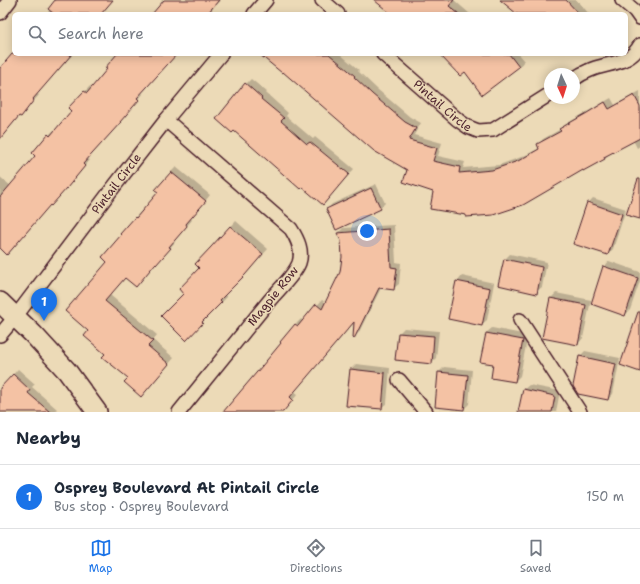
<!DOCTYPE html>
<meta charset="utf-8">
<style>
body{margin:0;font-family:"Shantell Sans",sans-serif;background:#f6f6f7;color:#1f2937}
.compass{position:absolute;left:544px;top:68px;width:36px;height:36px;border-radius:50%;background:#fff;box-shadow:0 2px 10px #0003;rotate:176deg}
.you{position:absolute;left:367px;top:231px;width:14px;height:14px;margin:-10px;border:3px solid #fff;border-radius:50%;background:#1a73e8;box-shadow:0 0 0 6px #1a73e833}
.badge{display:grid;place-items:center;width:26px;height:26px;border-radius:50%;background:#1a73e8;color:#fff;font-size:13px;font-weight:700}
.pin{position:absolute;translate:-50% -33px;filter:drop-shadow(0 1px 2px #0008)}
.pin::after{content:'';position:absolute;top:21px;width:14px;height:12px;background:inherit;clip-path:polygon(0 0,100% 0,50% 100%)}
.list{margin:0;padding:0;list-style:none}
h2{display:flex;justify-content:space-between;align-items:center;height:52px;margin:0;padding:0 16px;font-size:17px}
h2 small{font-size:13px;font-weight:400;color:#747a83}
.list li{display:grid;grid-template-columns:26px 1fr auto;gap:12px;align-items:center;box-sizing:border-box;height:64px;padding:0 16px;border-top:1px solid #e0e1e3}
.list b{display:block;font-size:15px;white-space:nowrap}
.list p{margin:0;font-size:13px;white-space:nowrap;color:#747a83}
.list em{font-size:13px;font-style:normal;color:#747a83}
.icon{flex:none;width:22px;height:22px;fill:none;stroke:currentColor;stroke-width:2;stroke-linecap:round;stroke-linejoin:round}
.map{position:relative;flex:none;width:640px;height:412px;overflow:hidden}
.search{position:absolute;background:#fff;box-shadow:0 2px 10px #0003;left:12px;right:12px;top:12px;height:44px;display:flex;align-items:center;gap:10px;box-sizing:border-box;padding:0 14px;border-radius:6px;color:#747a83;font-size:15px}
.sheet{height:116px;background:#fff}
nav{display:flex;justify-content:space-around;align-items:center;box-sizing:border-box;height:56px;border-top:1px solid #e0e1e3;background:#fff;font-size:11px;color:#747a83}
nav a{display:grid;justify-items:center;gap:2px}
nav .on{color:#1a73e8}
.map>svg:first-child{display:block}
.shadow{fill:#0003}
.building{fill:#f4c2a4;stroke:#4a1f2b}
.lines{fill:none;stroke-linecap:round;stroke-linejoin:round}
.street-casing{stroke:#4a1f2b;stroke-width:16}
.secondary-casing{stroke:#4a1f2b;stroke-width:22}
.street{stroke:#ecdab7;stroke-width:13}
.secondary{stroke:#ecdab7;stroke-width:19}
.labels{text-anchor:middle;stroke-width:3;stroke-linejoin:round;paint-order:stroke}
.street-label{font-size:12px;fill:#4a1f2b;stroke:#ecdab7}
</style>
<div class="map">
<svg width="640" height="412" viewBox="0 0 640 412">
<rect width="100%" height="100%" fill="#ecdab7"/>
<filter id="ink" filterUnits="userSpaceOnUse"><feTurbulence type="fractalNoise" baseFrequency=".025" numOctaves="2"/><feDisplacementMap in="SourceGraphic" scale="8" xChannelSelector="R" yChannelSelector="G"/><feConvolveMatrix kernelMatrix="1 2 1 2 8 2 1 2 1" color-interpolation-filters="sRGB"/></filter>
<g filter="url(#ink)">
<path class="shadow" d="M56,0H112L100,14H47Z
M161,0H220L208,14H153L163,2Z
M378,0H454L470,14H392Z
M502,0H576L578,2H579L589,14H526Z
M14,53L73,54L37,94L39,95L26,110L0,135V71L3,67Z
M118,54H176L142,93L143,94L125,116L88,159L90,160L56,200L0,247V177L11,186L37,156L49,135L54,130L55,131L72,111L70,108L90,86L92,88L109,69Z
M268,54H340L359,70L358,71L377,89L410,117L421,123L414,135L442,143L438,156L465,162L463,168L499,165L524,156L540,148L538,145L543,139L561,129L566,124L611,98L615,105L640,91V146L637,148L633,140L610,153L604,159L583,169L434,191Z
M440,54H518L524,61L519,67L483,93L465,70Z
M251,79L267,92L266,93L288,113L286,116L313,139L315,137L354,169L328,198L246,84Z
M176,167L210,195L191,219L192,220L174,241L175,242L161,258L155,263L126,277L110,295L157,335L153,340L174,358L146,390L130,378L106,353L89,331L108,262L135,218L159,192L171,172Z
M376,184L385,203L380,208L327,210L332,204Z
M593,198L626,209L613,249L608,254L588,203Z
M236,221L268,249L250,269L224,294L227,297L186,339L185,294L201,268L212,248Z
M394,225L396,262L401,263L399,284L393,289L381,288L359,332L354,338L356,320L294,391L298,394L282,412H227L282,343L281,342L296,324L301,319L303,321L322,300L326,303L341,273L343,257L342,241L338,233L343,228Z
M510,254L547,262L542,287L536,292L500,285L505,259Z
M609,261L640,272V281L630,310L625,315L604,267Z
M462,276L494,283L487,320L481,325L457,282Z
M556,293L591,300L583,338L578,344L543,337L551,298Z
M404,328L439,331L436,358L431,363L399,333Z
M492,328L528,335L520,376L515,381L494,364L486,333Z
M585,351L620,358L613,394L608,399L580,356Z
M356,364L390,368L387,403L381,408L351,369Z
M444,367L472,370L469,404L464,409L439,372Z
M18,369L35,384L32,387L57,409L54,412H0V389Z
M529,385L560,391L556,412H519L523,390Z"/>
<path class="building" d="M55,0H113L101,14H54L48,9Z
M164,0H219L207,14H152Z
M374,0H454L449,6L459,14H391Z
M500,0H566L579,14H517Z
M12,54H72L33,99L34,100L21,117L19,116L0,139V68Z
M117,54H177L137,98L139,100L120,122H121L83,164L85,166L67,188L51,206L50,205L7,255L0,248V197L35,156L32,153L48,134L50,136L71,111L68,108L84,91L87,93L107,69L105,68Z
M259,54H329L355,76L354,77L372,94L405,122L416,128L409,140L437,148L433,161L460,167L459,173L492,170L518,161L539,149L537,144L561,131L559,129L587,113L605,102L609,109L634,95L640,106V138L604,157L605,159L583,171V170L523,205L493,215L466,217V215L430,209L433,192L403,182L407,170L374,151L283,72L282,73Z
M439,54H509L519,67L482,95L465,72L460,76Z
M245,83L262,98L261,99L284,118L281,121L307,144L310,142L349,174L323,205L302,187L300,189L234,131L232,133L216,119Z
M171,172L206,201L186,224L187,226L169,247L171,248L156,265L155,264L136,287L125,278L105,301L153,341L148,346L169,364L141,397L124,382L128,378L102,357L105,354L84,336L88,331L65,311L107,262L102,257L121,235L120,234L135,217L136,218L158,192L155,190Z
M638,179H640V219L626,215Z
M371,188L381,209L336,230L326,209Z
M587,202L622,214L608,255L573,244Z
M230,226L263,254L245,275L220,300L222,302L202,322L203,323L186,341L161,316L183,294L179,289L199,268L195,264L211,247Z
M389,229L391,267L397,268L394,290L379,288L354,339L353,338L354,322L290,397L293,400L283,412H223L262,366L281,343L280,342L295,324L298,326L316,304L322,309L340,272L342,257L341,241L337,233Z
M504,259L542,267L537,294L498,285Z
M603,266L638,278L625,316L591,304Z
M456,281L490,288L482,326L448,319Z
M550,298L586,305L578,345L542,338Z
M638,312H640V372L620,365Z
M398,333L434,336L432,364L395,360Z
M486,333L523,340L515,382L491,378L493,364L480,362Z
M579,356L616,364L608,400L578,394L573,386Z
M350,369L385,373L382,409L346,406Z
M438,372L468,375L464,410L435,407Z
M13,374L30,390L28,393L50,412H0V388Z
M523,389L555,396L552,412H518Z"/>
<g class="lines">
<g class="street-casing">
<g id="street">
<path d="M322,0L338,14"/>
<path d="M622,0L635,11L640,18"/>
<path d="M0,13L10,0"/>
<path d="M254,14L266,0"/>
<path id="s1" d="M383,54L458,120L468,127L478,131L493,130L550,94"/>
<path d="M574,79C578,76 583,73 588,71C606,62 629,66 640,45"/>
<path d="M166,120L291,229C298,240 303,251 299,263C294,276 278,290 269,301C239,338 209,375 179,412"/>
<path d="M520,320L580,412"/>
<path id="s2" d="M0,335L16,316L109,193L166,120L221,54"/>
<path d="M399,380L426,412"/>
</g>
</g>
<g class="secondary-casing">
<path id="secondary" d="M0,302L33,334L67,371L97,412"/>
</g>
<use href="#street" class="street"/>
<use href="#secondary" class="secondary"/>
</g>
</g>
<g class="labels">
<g class="street-label">
<text dy="4" stroke="none"><textPath href="#s1" startOffset="79">Pintail Circle</textPath></text>
<text dy="4" stroke="none"><textPath href="#s2" startOffset="191">Pintail Circle</textPath></text>
<text transform="translate(273 296) rotate(-51)" y="4">Magpie Row</text>
</g>
</g>
</svg>
<svg class="compass" viewBox="-18 -18 36 36"><path d="M0-13l5 13h-10z" fill="#e53935"/><path d="M0 13l5-13h-10z" fill="#747a83"/></svg>
<div class="you"></div>
<div class="pin badge" style="left:44px;top:321px">1</div>
<div class="search"><svg class="icon" aria-label="search" viewBox="0 0 24 24"><circle cx="10" cy="10" r="6"/><path d="M15 15l6 6"/></svg>Search here</div>
</div>
<section class="sheet">
<h2>Nearby<small></small></h2>
<ul class="list">
<li><span class="badge">1</span><div><b>Osprey Boulevard At Pintail Circle</b><p>Bus stop · Osprey Boulevard</p></div><em>150 m</em></li>
</ul>
</section>
<nav>
<a class="on"><svg class="icon" aria-label="map" viewBox="0 0 24 24"><path d="M3 6l6-2 6 2 6-2v14l-6 2-6-2-6 2zM9 4v14M15 6v14"/></svg>Map</a>
<a><svg class="icon" aria-label="directions" viewBox="0 0 24 24"><path d="M12 3l9 9-9 9-9-9zM9 14v-3h6M13 9l2 2-2 2"/></svg>Directions</a>
<a><svg class="icon" aria-label="saved" viewBox="0 0 24 24"><path d="M7 4h10v16l-5-4-5 4z"/></svg>Saved</a>
</nav>
